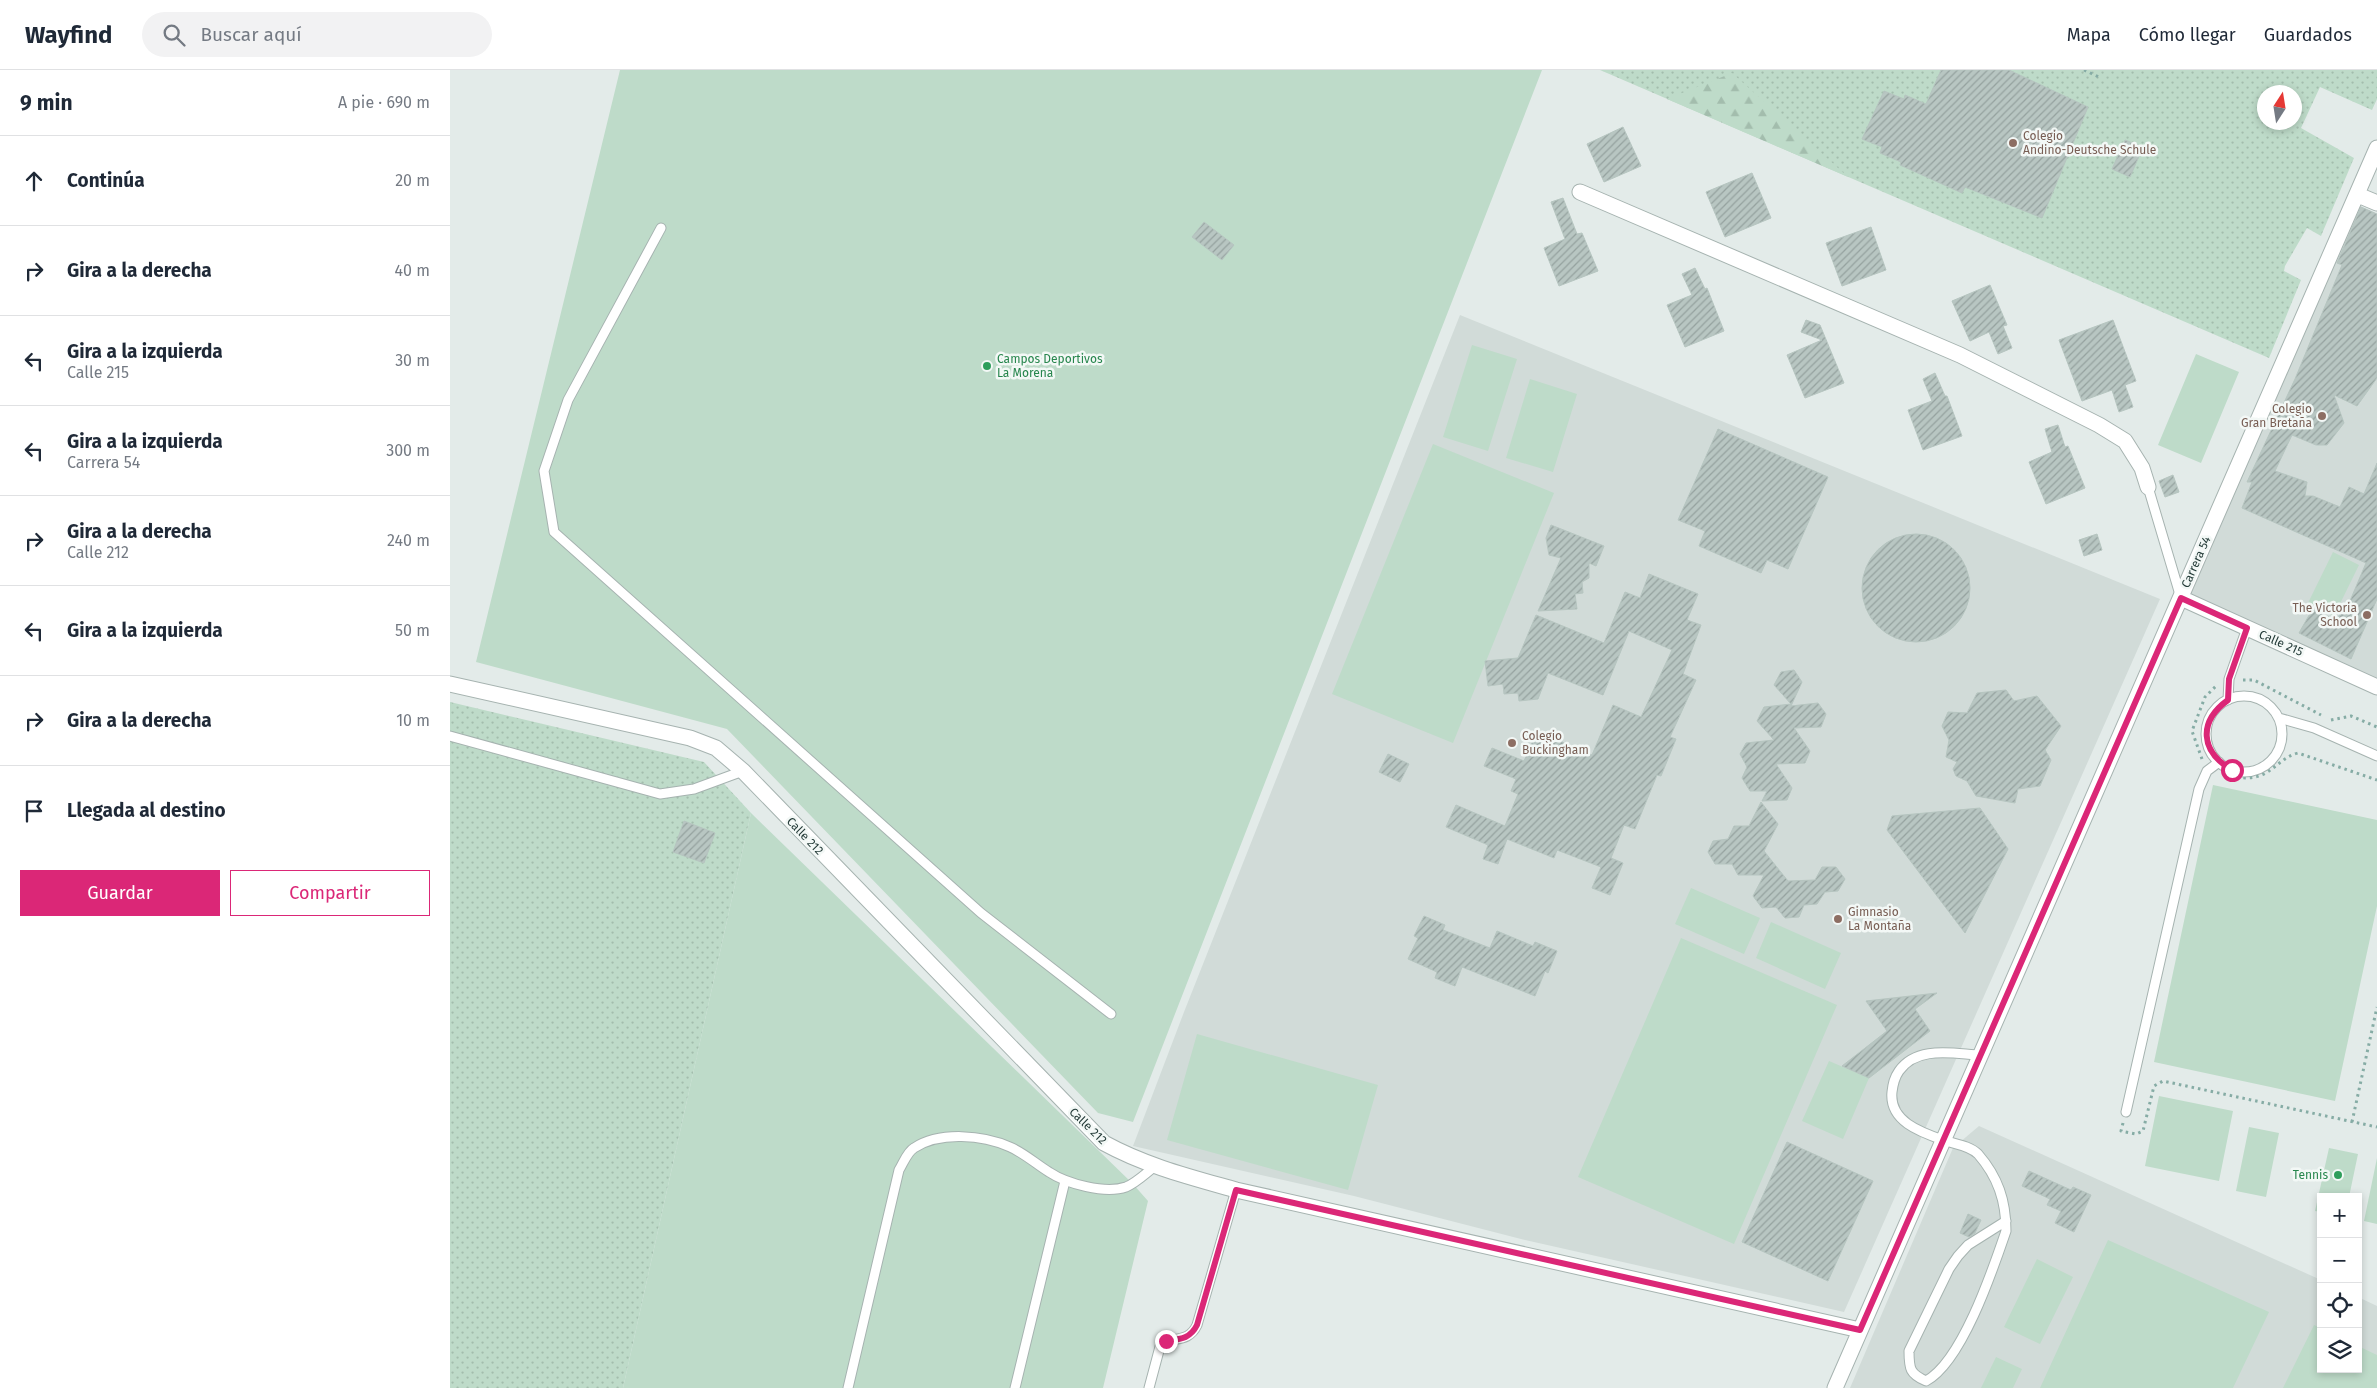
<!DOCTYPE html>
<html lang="es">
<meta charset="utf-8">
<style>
body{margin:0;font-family:"Fira Sans",sans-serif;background:#f2f2f3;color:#1f2937}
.controls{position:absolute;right:15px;bottom:15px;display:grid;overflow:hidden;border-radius:0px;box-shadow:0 2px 8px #0003}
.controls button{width:45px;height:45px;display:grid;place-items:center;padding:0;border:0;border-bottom:1px solid #e0e1e3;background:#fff;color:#1f2937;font:25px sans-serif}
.compass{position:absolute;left:1807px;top:15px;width:45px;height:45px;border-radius:50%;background:#fff;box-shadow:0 2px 8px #0003;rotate:12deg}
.stop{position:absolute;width:15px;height:15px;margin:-11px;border:4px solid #db2777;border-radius:50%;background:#fff}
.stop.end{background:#db2777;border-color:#fff;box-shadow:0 1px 5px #0008}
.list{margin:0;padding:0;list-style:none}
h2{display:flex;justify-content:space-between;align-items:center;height:65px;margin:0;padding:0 20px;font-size:21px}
h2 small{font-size:16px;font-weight:400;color:#747a83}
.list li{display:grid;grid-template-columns:32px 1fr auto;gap:15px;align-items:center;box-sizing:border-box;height:90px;padding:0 20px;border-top:1px solid #e0e1e3}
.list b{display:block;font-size:19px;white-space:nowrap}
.list p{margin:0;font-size:16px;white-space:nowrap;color:#747a83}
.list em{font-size:16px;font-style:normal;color:#747a83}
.actions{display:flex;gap:10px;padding:15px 20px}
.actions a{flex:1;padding:11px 0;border:1px solid #db2777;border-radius:0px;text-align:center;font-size:18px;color:#db2777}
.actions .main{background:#db2777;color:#fff}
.icon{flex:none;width:28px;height:28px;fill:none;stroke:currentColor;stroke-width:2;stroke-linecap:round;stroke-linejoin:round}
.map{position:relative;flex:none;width:1927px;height:1318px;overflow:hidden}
header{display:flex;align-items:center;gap:30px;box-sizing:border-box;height:70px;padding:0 25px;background:#fff;border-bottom:1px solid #e0e1e3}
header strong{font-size:24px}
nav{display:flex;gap:28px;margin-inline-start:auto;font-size:18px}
.search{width:350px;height:45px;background:#f2f2f3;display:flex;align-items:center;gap:12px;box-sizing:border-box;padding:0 18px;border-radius:28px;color:#747a83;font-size:19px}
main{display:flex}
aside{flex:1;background:#fff}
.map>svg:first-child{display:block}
.built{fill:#d1dbd8}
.grass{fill:url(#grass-dots);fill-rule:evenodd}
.forest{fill:url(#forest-firs)}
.garden{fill:#bedbc9}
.building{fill:url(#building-hatch);stroke:#b6c5c0}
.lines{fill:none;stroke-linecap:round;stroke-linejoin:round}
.lane-casing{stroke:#a6b3b0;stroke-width:11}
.street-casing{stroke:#a6b3b0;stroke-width:17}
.path{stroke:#86aca5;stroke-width:3;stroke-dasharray:2.5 4;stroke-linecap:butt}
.lane{stroke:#fff;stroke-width:9}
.street{stroke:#fff;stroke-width:15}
.route{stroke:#db2777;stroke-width:6}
.education-dot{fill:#8d6e63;stroke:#f3f8f6;stroke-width:2}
.leisure-dot{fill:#2e9e5b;stroke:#f3f8f6;stroke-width:2}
.labels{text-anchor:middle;stroke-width:5;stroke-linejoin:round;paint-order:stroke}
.education-label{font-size:12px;fill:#785e54;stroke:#f3f8f6;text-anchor:start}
.leisure-label{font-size:12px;fill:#27864d;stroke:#f3f8f6;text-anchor:start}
.street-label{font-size:12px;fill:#243b38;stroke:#f3f8f6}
</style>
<header>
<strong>Wayfind</strong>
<div class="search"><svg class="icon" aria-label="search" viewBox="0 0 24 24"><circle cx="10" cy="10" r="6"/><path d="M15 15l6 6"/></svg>Buscar aquí</div>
<nav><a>Mapa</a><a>Cómo llegar</a><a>Guardados</a></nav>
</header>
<main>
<aside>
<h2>9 min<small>A pie · 690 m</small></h2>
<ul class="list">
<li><svg class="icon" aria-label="ahead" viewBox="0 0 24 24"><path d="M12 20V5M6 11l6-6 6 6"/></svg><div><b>Continúa</b></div><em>20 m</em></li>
<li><svg class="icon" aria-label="right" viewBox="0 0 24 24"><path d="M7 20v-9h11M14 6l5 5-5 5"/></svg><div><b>Gira a la derecha</b></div><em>40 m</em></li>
<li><svg class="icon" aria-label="left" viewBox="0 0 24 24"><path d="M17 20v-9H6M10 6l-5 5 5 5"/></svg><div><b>Gira a la izquierda</b><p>Calle 215</p></div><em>30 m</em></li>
<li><svg class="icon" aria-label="left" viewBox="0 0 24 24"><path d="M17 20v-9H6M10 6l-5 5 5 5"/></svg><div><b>Gira a la izquierda</b><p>Carrera 54</p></div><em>300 m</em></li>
<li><svg class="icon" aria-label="right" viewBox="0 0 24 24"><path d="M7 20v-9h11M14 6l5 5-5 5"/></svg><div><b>Gira a la derecha</b><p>Calle 212</p></div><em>240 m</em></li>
<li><svg class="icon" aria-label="left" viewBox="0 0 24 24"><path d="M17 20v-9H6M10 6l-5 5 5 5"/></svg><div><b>Gira a la izquierda</b></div><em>50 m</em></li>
<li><svg class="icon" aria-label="right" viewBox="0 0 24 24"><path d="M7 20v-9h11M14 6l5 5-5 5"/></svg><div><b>Gira a la derecha</b></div><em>10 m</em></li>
<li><svg class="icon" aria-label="arrive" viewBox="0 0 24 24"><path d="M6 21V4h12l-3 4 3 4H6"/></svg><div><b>Llegada al destino</b></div></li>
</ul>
<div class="actions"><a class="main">Guardar</a><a>Compartir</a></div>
</aside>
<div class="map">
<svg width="1927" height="1318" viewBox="0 0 1927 1318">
<defs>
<pattern id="grass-dots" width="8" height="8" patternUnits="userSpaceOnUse" patternTransform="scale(1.25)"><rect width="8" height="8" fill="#bedbc9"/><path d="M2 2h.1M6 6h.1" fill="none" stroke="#a3bdad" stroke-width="1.8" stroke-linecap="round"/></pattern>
<pattern id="forest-firs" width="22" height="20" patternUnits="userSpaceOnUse" patternTransform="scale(1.25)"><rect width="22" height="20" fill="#bedbc9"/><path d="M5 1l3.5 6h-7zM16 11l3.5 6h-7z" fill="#a3bdad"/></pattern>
<pattern id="building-hatch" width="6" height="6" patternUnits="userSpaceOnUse" patternTransform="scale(1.25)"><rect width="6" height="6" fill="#b8c6c2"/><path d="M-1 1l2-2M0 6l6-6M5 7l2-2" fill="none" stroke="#95a29f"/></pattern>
</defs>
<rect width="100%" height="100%" fill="#e3ebe9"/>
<path class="built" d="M1910,136L1927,144V609L1738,525Z
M1010,245L1710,529L1394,1242L1071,1169L904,1126L683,1076L734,942Z
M1529,1056L1871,1210V1299H1908V1227L1927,1236V1318H1400L1503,1078Z"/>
<path class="grass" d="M1150,0H1927V29L1922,40L1870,17L1851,58L1904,88L1871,166L1857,158L1835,196L1834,201L1851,210L1819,288ZM1814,22H1844V52H1814Z
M0,632L254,692L301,743L173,1318H0Z"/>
<path class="forest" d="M1282,3L1398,107L1217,29Z"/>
<path class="garden" d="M170,0H1092L683,1052L648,1043L277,659L26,592Z
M1022,275L1067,289L1038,381L993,367Z
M1746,284L1789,302L1751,393L1708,375Z
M1080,309L1127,324L1103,402L1056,388Z
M983,374L1104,423L1003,673L882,624Z
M1883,482L1909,495L1884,546L1858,533Z
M1763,715L1927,750V836L1885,1031L1704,992Z
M301,743L683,1114L698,1131L653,1318H173Z
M1241,818L1310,848L1294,884L1225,854Z
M1321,852L1391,883L1375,919L1306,888Z
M1231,868L1387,935L1284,1174L1128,1107Z
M747,964L928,1015L898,1120L717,1070Z
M1379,991L1419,1008L1393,1069L1352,1051Z
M1709,1026L1783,1041L1769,1111L1695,1096Z
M1799,1057L1829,1063L1816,1127L1786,1121Z
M1879,1078L1908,1084L1899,1127H1871V1142L1865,1141Z
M1927,1088V1154L1914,1151Z
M1658,1170L1819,1242L1783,1318H1590Z
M1587,1189L1623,1207L1590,1274L1554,1257Z
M1864,1255L1871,1258V1299H1908V1276L1927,1285V1318H1833Z
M1546,1287L1572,1299L1563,1318H1531Z"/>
<path class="building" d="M1491,0H1559L1638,37L1592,148L1515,117L1512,123L1450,95L1451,92L1430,83L1432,77L1412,69L1434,21L1454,29L1455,25L1476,34Z
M1173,57L1191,96L1154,112L1137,74Z
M1675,70L1693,77L1680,107L1662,99Z
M1302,103L1321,148L1275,167L1256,122Z
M1113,128L1127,164L1132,163L1148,201L1109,216L1094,178L1115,169L1101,132Z
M1911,137L1927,144V308L1907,336L1884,325L1894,353L1877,375H1866L1842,365L1825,401L1857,412L1855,426H1863L1890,437L1899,417L1914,424L1927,393V529L1901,589L1849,563L1862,540L1887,550L1893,537L1897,538L1916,493L1792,438L1802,412H1797L1845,309L1892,195L1887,193Z
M754,152L784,175L772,190L742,167Z
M1421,157L1436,200L1392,216L1376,173Z
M1245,198L1255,219L1257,218L1274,261L1235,277L1217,235L1242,225L1232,204Z
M1540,215L1557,255L1553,256L1562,278L1548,284L1539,262L1520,271L1502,231Z
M1356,250L1370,255L1394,313L1355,328L1337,285L1372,270L1351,262Z
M1663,250L1686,311L1675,315L1683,337L1669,342L1662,320L1632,331L1609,270Z
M1485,303L1495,326H1497L1512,366L1473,380L1458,340L1482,331L1473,309Z
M1608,355L1615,377L1618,376L1635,418L1596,434L1579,392L1602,382L1595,359Z
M1268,359L1378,407L1338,499L1317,490L1311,503L1249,476L1255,461L1228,450Z
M1723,405L1729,422L1715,427L1709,411Z
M1101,455L1154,476L1146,496L1139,493V508L1132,512L1133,523L1125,524L1127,539L1088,541L1111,488L1099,485L1096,468Z
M1412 518a54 54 0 1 1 108 0a54 54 0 1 1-108 0Z
M1647,464L1652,480L1634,486L1629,470Z
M1199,504L1248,524L1237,550L1251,555L1233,604L1246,610L1220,667L1226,669L1211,706L1207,705L1185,759L1174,755L1161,788L1173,793L1160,825L1142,818L1151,797L1107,780L1104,788L1057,769L1048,794L1033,789L1038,775L996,757L1006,735L1055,756L1068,724L1061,721L1066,709L1034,696L1042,678L1074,691L1087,661L1142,685L1163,635L1191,647L1222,580L1179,561L1153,625L1098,603L1088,629L1069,631L1068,623L1054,624L1053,614L1038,616L1035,591L1068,588L1086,545L1154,573L1175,522L1190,528Z
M1344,600L1352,612L1341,636L1368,633L1376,644L1371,657L1344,658L1360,681L1355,693L1326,694L1342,718L1337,730L1312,731L1317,721H1300L1292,708L1297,697L1290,684L1296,673L1324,670L1307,651L1314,637L1341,634L1324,615L1331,602Z
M1556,620L1564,631L1587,626L1611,656L1595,680L1601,690L1590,716L1568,719L1565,733L1526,726L1517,711L1506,706L1503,699L1507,692L1496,687L1499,670L1492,656L1498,642L1517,643L1527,623Z
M938,684L959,694L950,712L929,702Z
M1311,732L1328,754L1314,781L1338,811L1365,810L1372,797H1386L1395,809L1388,821L1375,822L1367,834L1354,835L1349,847L1335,848L1326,837L1312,838L1303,826L1314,805H1288L1282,794H1265L1258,782L1263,771L1278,769L1284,756H1299Z
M1530,738L1558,779L1515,863L1437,760L1442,746Z
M234,751L265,763L254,793L223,782Z
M974,846L995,855L993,860L1040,878L1047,861L1083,876L1085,872L1107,881L1098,903L1095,901L1085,926L1012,897L1005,916L985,908L987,902L958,889L968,868L964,866Z
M1487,923L1465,939L1480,961L1419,1008L1392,996L1437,961L1416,931Z
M1337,1072L1423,1111L1378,1211L1292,1172Z
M1579,1101L1621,1120L1623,1117L1641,1125L1624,1162L1605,1153L1611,1141L1597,1135L1600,1129L1572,1116Z
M1518,1144L1531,1150L1525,1163L1519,1167L1510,1163Z"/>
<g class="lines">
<g class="lane-casing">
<path id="lane" d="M211,158L118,330L94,401L104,462L531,843L661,944
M1698,417L1731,528
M1756 664a38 38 0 1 1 76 0a38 38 0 1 1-76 0Z
M1778,630L1779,609L1797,558
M1829,648L1864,658L1927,686
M0,666L210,724L244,719L293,701
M1531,985C1504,984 1467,975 1449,1001C1444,1008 1443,1014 1442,1022C1439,1051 1470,1062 1493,1070C1504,1074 1519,1075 1528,1084C1548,1107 1556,1131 1556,1161C1543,1199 1512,1292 1476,1311C1460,1304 1459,1299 1459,1281L1499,1199L1508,1186L1518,1175L1556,1151
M1676,1042L1749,719L1757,701L1769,692
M398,1318L449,1100C453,1094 457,1082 464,1078C490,1061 533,1065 560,1077C574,1083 586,1094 599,1102C617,1114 655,1124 676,1117C686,1113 695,1104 704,1097
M565,1318L615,1111
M699,1318L711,1273C726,1267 739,1272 747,1255L786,1120"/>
</g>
<g class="street-casing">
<path id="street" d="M1130,122L1510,285L1649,355L1675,371L1692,398L1698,417
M1908,125L1927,133
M1731,528L1927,617
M0,614L240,668L266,678L293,701L654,1073C696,1096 740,1107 786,1120L1410,1260
M1385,1318L1927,78"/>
</g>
<path class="path" d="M1634,0L1649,7
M1793,610H1804L1871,645
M1881,650L1901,646L1927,657
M1752,689L1742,661L1755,627L1766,616
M1774,705C1787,708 1802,710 1814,704C1827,697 1833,687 1848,683L1927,710
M1902,1052L1927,937
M1673,1053L1671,1061L1686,1064L1693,1061L1704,1016L1713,1011L1927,1057"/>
<use href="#lane" class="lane"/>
<use href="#street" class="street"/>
</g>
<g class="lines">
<path class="route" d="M716,1271C730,1269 740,1269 747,1255L786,1120L1410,1260L1731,528L1797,558L1779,609L1778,630C1748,652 1750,681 1782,700"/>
</g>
<g class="education-dot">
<circle cx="1563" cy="73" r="5"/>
<circle cx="1872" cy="346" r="5"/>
<circle cx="1917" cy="545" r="5"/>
<circle cx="1062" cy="673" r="5"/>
<circle cx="1388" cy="849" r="5"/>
</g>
<g class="leisure-dot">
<circle cx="537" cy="296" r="5"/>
<circle cx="1888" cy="1105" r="5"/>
</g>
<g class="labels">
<g class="education-label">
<text x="1573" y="70">Colegio<tspan x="1573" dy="14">Andino-Deutsche Schule</tspan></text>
<text x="1862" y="343" text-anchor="end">Colegio<tspan x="1862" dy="14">Gran Bretaña</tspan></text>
<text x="1907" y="542" text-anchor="end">The Victoria<tspan x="1907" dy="14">School</tspan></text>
<text x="1072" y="670">Colegio<tspan x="1072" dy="14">Buckingham</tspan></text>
<text x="1398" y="846">Gimnasio<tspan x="1398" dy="14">La Montaña</tspan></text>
</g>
<g class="leisure-label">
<text x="547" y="293">Campos Deportivos<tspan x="547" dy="14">La Morena</tspan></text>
<text x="1878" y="1109" text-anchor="end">Tennis</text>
</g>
<g class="street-label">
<text transform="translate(1746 492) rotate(-66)" y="4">Carrera 54</text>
<text transform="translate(1831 573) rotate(24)" y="4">Calle 215</text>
<text transform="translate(355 766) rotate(46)" y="4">Calle 212</text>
<text transform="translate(638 1056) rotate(44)" y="4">Calle 212</text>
</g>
</g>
</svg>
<div class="controls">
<button>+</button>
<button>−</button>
<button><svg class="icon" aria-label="locate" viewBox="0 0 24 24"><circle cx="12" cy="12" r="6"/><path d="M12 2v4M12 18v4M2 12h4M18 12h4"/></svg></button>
<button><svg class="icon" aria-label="layers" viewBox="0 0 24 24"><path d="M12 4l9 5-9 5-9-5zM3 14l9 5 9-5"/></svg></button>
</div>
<svg class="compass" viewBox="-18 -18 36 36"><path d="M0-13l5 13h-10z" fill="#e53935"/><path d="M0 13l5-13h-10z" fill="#747a83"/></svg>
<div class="stop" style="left:1782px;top:700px"></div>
<div class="stop end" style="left:716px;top:1271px"></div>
</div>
</main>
